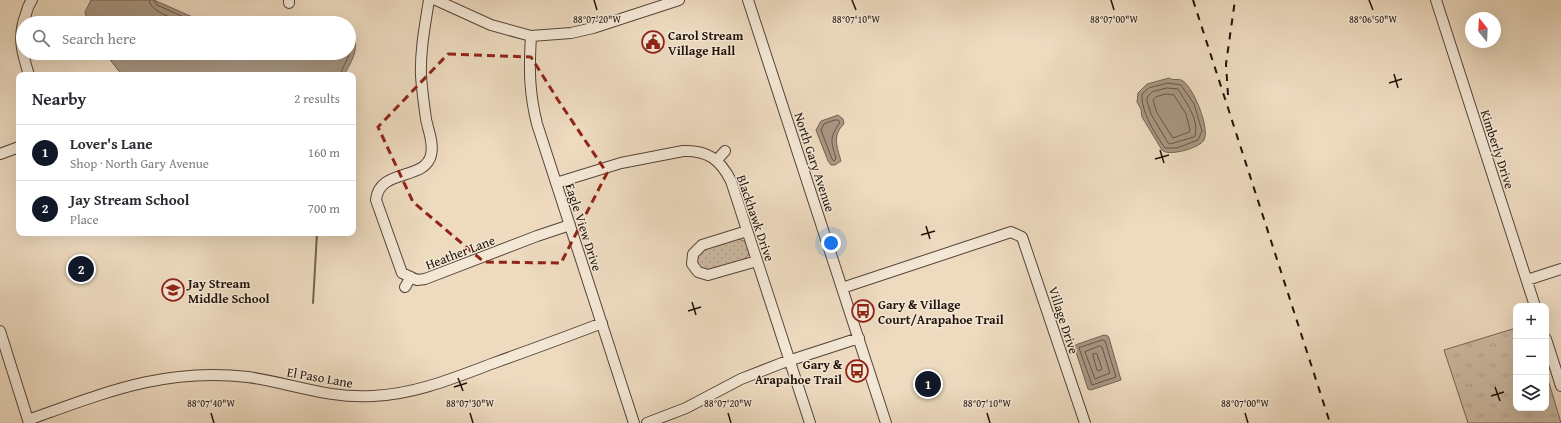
<!DOCTYPE html>
<meta charset="utf-8">
<style>
body{margin:0;font-family:"Gentium Book Plus",serif;background:#f7f7f7;color:#2b2b33}
.controls{position:absolute;right:12px;bottom:12px;display:grid;overflow:hidden;border-radius:8px;box-shadow:0 4px 16px #0002}
.controls button{width:36px;height:36px;display:grid;place-items:center;padding:0;border:0;border-bottom:1px solid #e1e1e2;background:#fff;color:#2b2b33;font:20px sans-serif}
.compass{position:absolute;left:1465px;top:12px;width:36px;height:36px;border-radius:50%;background:#fff;box-shadow:0 4px 16px #0002;rotate:342deg}
.you{position:absolute;left:831px;top:243px;width:14px;height:14px;margin:-10px;border:3px solid #fff;border-radius:50%;background:#1a73e8;box-shadow:0 0 0 6px #1a73e833}
.badge{display:grid;place-items:center;width:26px;height:26px;border-radius:50%;background:#111827;color:#fff;font-size:13px;font-weight:700}
.pin{position:absolute;translate:-50% -50%;border:2px solid #fff;box-shadow:0 1px 4px #0006}
.list{margin:0;padding:0;list-style:none}
h2{display:flex;justify-content:space-between;align-items:center;height:52px;margin:0;padding:0 16px;font-size:17px}
h2 small{font-size:13px;font-weight:400;color:#7c7c81}
.list li{display:grid;grid-template-columns:26px 1fr auto;gap:12px;align-items:center;box-sizing:border-box;height:56px;padding:0 16px;border-top:1px solid #e1e1e2}
.list b{display:block;font-size:15px;white-space:nowrap}
.list p{margin:0;font-size:13px;white-space:nowrap;color:#7c7c81}
.list em{font-size:13px;font-style:normal;color:#7c7c81}
.icon{flex:none;width:22px;height:22px;fill:none;stroke:currentColor;stroke-width:2;stroke-linecap:round;stroke-linejoin:round}
.map{position:relative;flex:none;width:1561px;height:423px;overflow:hidden}
.search{position:absolute;background:#fff;box-shadow:0 4px 16px #0002;left:16px;top:16px;width:340px;height:44px;display:flex;align-items:center;gap:10px;box-sizing:border-box;padding:0 14px;border-radius:22px;color:#7c7c81;font-size:15px}
.panel{position:absolute;background:#fff;box-shadow:0 4px 16px #0002;left:16px;top:72px;width:340px;height:164px;border-radius:8px}
.map>svg:first-child{display:block}
.grass{fill:url(#grass-tufts);stroke:#776555}
.park{fill:url(#park-dots);stroke:#776555}
.water{fill:#a89681;stroke:#736151}
.lines{fill:none;stroke-linecap:round;stroke-linejoin:round}
.shore{stroke:#665446;stroke-width:1}
.stream{stroke:#736151;stroke-width:2}
.minor-casing{stroke:#564437;stroke-width:12}
.minor{stroke:#f3e7d5;stroke-width:10}
.rail{stroke:#23120a;stroke-width:2;stroke-dasharray:7 7;stroke-linecap:butt}
.marked{fill:none;stroke:#8f2418;stroke-width:3;stroke-dasharray:8 5;stroke-linejoin:round}
.ticks{fill:none;stroke:#23120a;stroke-width:1.5}
.labels{text-anchor:middle;stroke-width:3;stroke-linejoin:round;paint-order:stroke}
.poi-label{font-size:13px;font-weight:bold;fill:#23120a;stroke:#f3e7d5;text-anchor:start}
.street-label{font-size:13px;fill:#23120a;stroke:#f3e7d5}
.ticks-label{font-size:10px;text-anchor:middle;fill:#23120a;stroke:#f3e7d5;stroke-width:3;stroke-linejoin:round;paint-order:stroke}
</style>
<div class="map">
<svg width="1561" height="423" viewBox="0 0 1561 423">
<defs>
<pattern id="grass-tufts" width="24" height="20" patternUnits="userSpaceOnUse"><rect width="24" height="20" fill="#cbb8a0"/><path d="M3 7l-1-3M5 7V3M7 7l1-3M15 17l-1-3M17 17v-4M19 17l1-3" fill="none" stroke="#ae9d88"/></pattern>
<pattern id="park-dots" width="8" height="8" patternUnits="userSpaceOnUse"><rect width="8" height="8" fill="#cbb8a0"/><path d="M2 2h.1M6 6h.1" fill="none" stroke="#ae9d88" stroke-width="1.8" stroke-linecap="round"/></pattern>
</defs>
<rect width="100%" height="100%" fill="#eddabf"/>
<filter id="stains"><feTurbulence type="fractalNoise" baseFrequency=".005" numOctaves="4"/><feColorMatrix values="0 0 0 0 .2 0 0 0 0 .09 0 0 0 0 .02 0 0 0 .5 -.17"/></filter>
<radialGradient id="worn" r=".72"><stop offset=".6" stop-color="#630" stop-opacity="0"/><stop offset="1" stop-color="#630" stop-opacity=".3"/></radialGradient>
<path class="grass" d="M1516,328V408H1546V373L1561,423H1468L1444,350Z"/>
<path class="park" d="M736,239C745,239 749,245 749,254L744,260L705,271L696,263L697,253L701,250Z"/>
<path class="water" d="M91,0H154L197,19L211,23H88L85,12Z
M349,33L353,34C360,49 351,62 344,75H124L118,70L105,53H349Z
M1169,78C1173,81 1179,78 1183,81C1194,89 1210,128 1204,140C1200,148 1168,157 1162,150L1142,117L1141,109L1137,102L1138,93L1147,84Z
M838,115L843,119L844,124C832,135 837,147 841,161L835,165H831L828,161L816,130L821,121Z
M1104,335L1108,336L1109,338L1121,380L1091,390L1088,389L1074,346L1078,344Z"/>
<g class="lines">
<path class="shore" d="M149,0C150,12 174,18 184,23
M154,0L157,5L197,23
M341,75C342,62 358,50 349,37
M1168,83L1181,85L1194,104L1202,131L1198,140L1177,148H1165C1155,134 1141,112 1142,94L1149,88Z
M1167,88L1178,89C1186,103 1199,118 1195,136L1194,137L1170,144L1168,143L1151,114L1147,101V97L1152,92Z
M1166,94L1174,95L1186,114L1190,130L1189,132L1173,138L1157,113L1153,100L1156,97Z
M835,120H838L840,122C829,139 831,140 836,159L834,161L832,159L821,130L824,124Z
M1103,340L1105,341L1116,377L1092,385L1079,348Z
M1100,346L1102,347L1110,373L1095,379L1085,352Z
M1097,354L1102,369L1099,371L1097,370L1093,356V354Z"/>
<path class="stream" d="M313,303L317,233"/>
<g class="minor-casing">
<path id="minor" d="M429,0C425,25 420,51 421,76C422,90 424,105 426,119C428,130 434,143 431,155C425,181 379,168 376,200L402,273L417,280L425,279L537,236L570,225
M436,0L491,25L531,36L571,33L593,28L679,0
M748,0L886,423
M1436,0L1535,306
M289,3V0
M531,36C529,69 529,92 537,124L634,423
M29,75C22,53 17,36 26,14C27,9 29,4 32,0
M0,154L19,147
M717,160L725,151
M556,183L621,163L683,151C707,150 720,159 731,181L810,423
M747,231L702,245L693,254L692,264L698,272L708,275L757,261
M1527,280L1561,269
M405,287L411,277
M842,288L1011,232L1022,237L1085,423
M0,331L29,423
M1546,339L1561,386
M28,420C104,393 165,367 248,377C290,383 329,399 373,396C416,394 454,378 494,363C530,350 566,337 602,323
M647,423L686,408L741,379L782,363L859,338"/>
</g>
<use href="#minor" class="minor"/>
<path class="rail" d="M1193,0L1330,423
M1228,95L1226,64L1235,0"/>
</g>
<path class="marked" d="M448,54L531,57L558,100L607,173L561,263L484,262L413,202L378,127Z"/>
<path class="ticks" d="M594,0L597,10M852,0L856,10M1111,0L1114,10M1369,0L1373,10M1394,74L1398,88M1389,83L1402,79M1160,150L1164,163M1155,159L1169,155M926,226L930,239M921,235L935,231M692,302L696,315M688,311L701,307M458,378L463,391M454,387L467,383M1495,387L1500,401M1491,396L1504,392M211,413L214,423M470,413L473,423M728,413L731,423M987,413L990,423M1245,413L1248,423"/>
<defs>
<g id="civic-ring" transform="scale(1.15)"><circle r="9.5" fill="#f3e7d5" stroke="#8f2418" stroke-width="1.5"/><path d="M-.6-6.5H3V-4.5H.6V-3L4-1V1h2V6H-6V1h2V-1L-.6-3ZM-1.2 2.5V6h2.4V2.5Z" fill="#8f2418"/></g>
<g id="school-ring" transform="scale(1.15)"><circle r="9.5" fill="#f3e7d5" stroke="#8f2418" stroke-width="1.5"/><path d="M0-5L7-2L0 1L-7-2ZM-4 1L0 2.5L4 1V4Q0 6-4 4Z" fill="#8f2418"/></g>
<g id="bus-ring" transform="scale(1.15)"><circle r="9.5" fill="#f3e7d5" stroke="#8f2418" stroke-width="1.5"/><path d="M-5-6H5V4H4V6H2V4H-2V6H-4V4H-5ZM-3.5-4V0h7V-4ZM-3.5 1.2v1.5H-2V1.2ZM2 1.2v1.5H3.5V1.2Z" fill="#8f2418"/></g>
</defs>
<g fill-rule="evenodd">
<use href="#civic-ring" x="653" y="42"/>
<use href="#school-ring" x="173" y="290"/>
<use href="#bus-ring" x="863" y="311"/>
<use href="#bus-ring" x="857" y="371"/>
</g>
<g class="labels">
<g class="poi-label">
<text x="668" y="40">Carol Stream<tspan x="668" dy="15">Village Hall</tspan></text>
<text x="188" y="288">Jay Stream<tspan x="188" dy="15">Middle School</tspan></text>
<text x="878" y="309">Gary &amp; Village<tspan x="878" dy="15">Court/Arapahoe Trail</tspan></text>
<text x="842" y="369" text-anchor="end">Gary &amp;<tspan x="842" dy="15">Arapahoe Trail</tspan></text>
</g>
<g class="street-label">
<text transform="translate(1498 149) rotate(72)" y="5">Kimberly Drive</text>
<text transform="translate(815 162) rotate(72)" y="5">North Gary Avenue</text>
<text transform="translate(756 218) rotate(71)" y="5">Blackhawk Drive</text>
<text transform="translate(584 227) rotate(72)" y="5">Eagle View Drive</text>
<text transform="translate(460 252) rotate(-21)" y="5">Heather Lane</text>
<text transform="translate(1064 320) rotate(72)" y="5">Village Drive</text>
<text transform="translate(320 377) rotate(10)" y="5">El Paso Lane</text>
</g>
</g>
<g class="ticks-label">
<text x="597" y="23">88°07'20"W</text>
<text x="856" y="23">88°07'10"W</text>
<text x="1114" y="23">88°07'00"W</text>
<text x="1373" y="23">88°06'50"W</text>
<text x="211" y="407">88°07'40"W</text>
<text x="470" y="407">88°07'30"W</text>
<text x="728" y="407">88°07'20"W</text>
<text x="987" y="407">88°07'10"W</text>
<text x="1245" y="407">88°07'00"W</text>
</g>
<rect width="100%" height="100%" filter="url(#stains)"/>
<rect width="100%" height="100%" fill="url(#worn)"/>
</svg>
<div class="controls">
<button>+</button>
<button>−</button>
<button><svg class="icon" aria-label="layers" viewBox="0 0 24 24"><path d="M12 4l9 5-9 5-9-5zM3 14l9 5 9-5"/></svg></button>
</div>
<svg class="compass" viewBox="-18 -18 36 36"><path d="M0-13l5 13h-10z" fill="#e53935"/><path d="M0 13l5-13h-10z" fill="#7c7c81"/></svg>
<div class="you"></div>
<div class="pin badge" style="left:928px;top:384px">1</div>
<div class="pin badge" style="left:81px;top:269px">2</div>
<div class="search"><svg class="icon" aria-label="search" viewBox="0 0 24 24"><circle cx="10" cy="10" r="6"/><path d="M15 15l6 6"/></svg>Search here</div>
<section class="panel">
<h2>Nearby<small>2 results</small></h2>
<ul class="list">
<li><span class="badge">1</span><div><b>Lover's Lane</b><p>Shop · North Gary Avenue</p></div><em>160 m</em></li>
<li><span class="badge">2</span><div><b>Jay Stream School</b><p>Place</p></div><em>700 m</em></li>
</ul>
</section>
</div>
